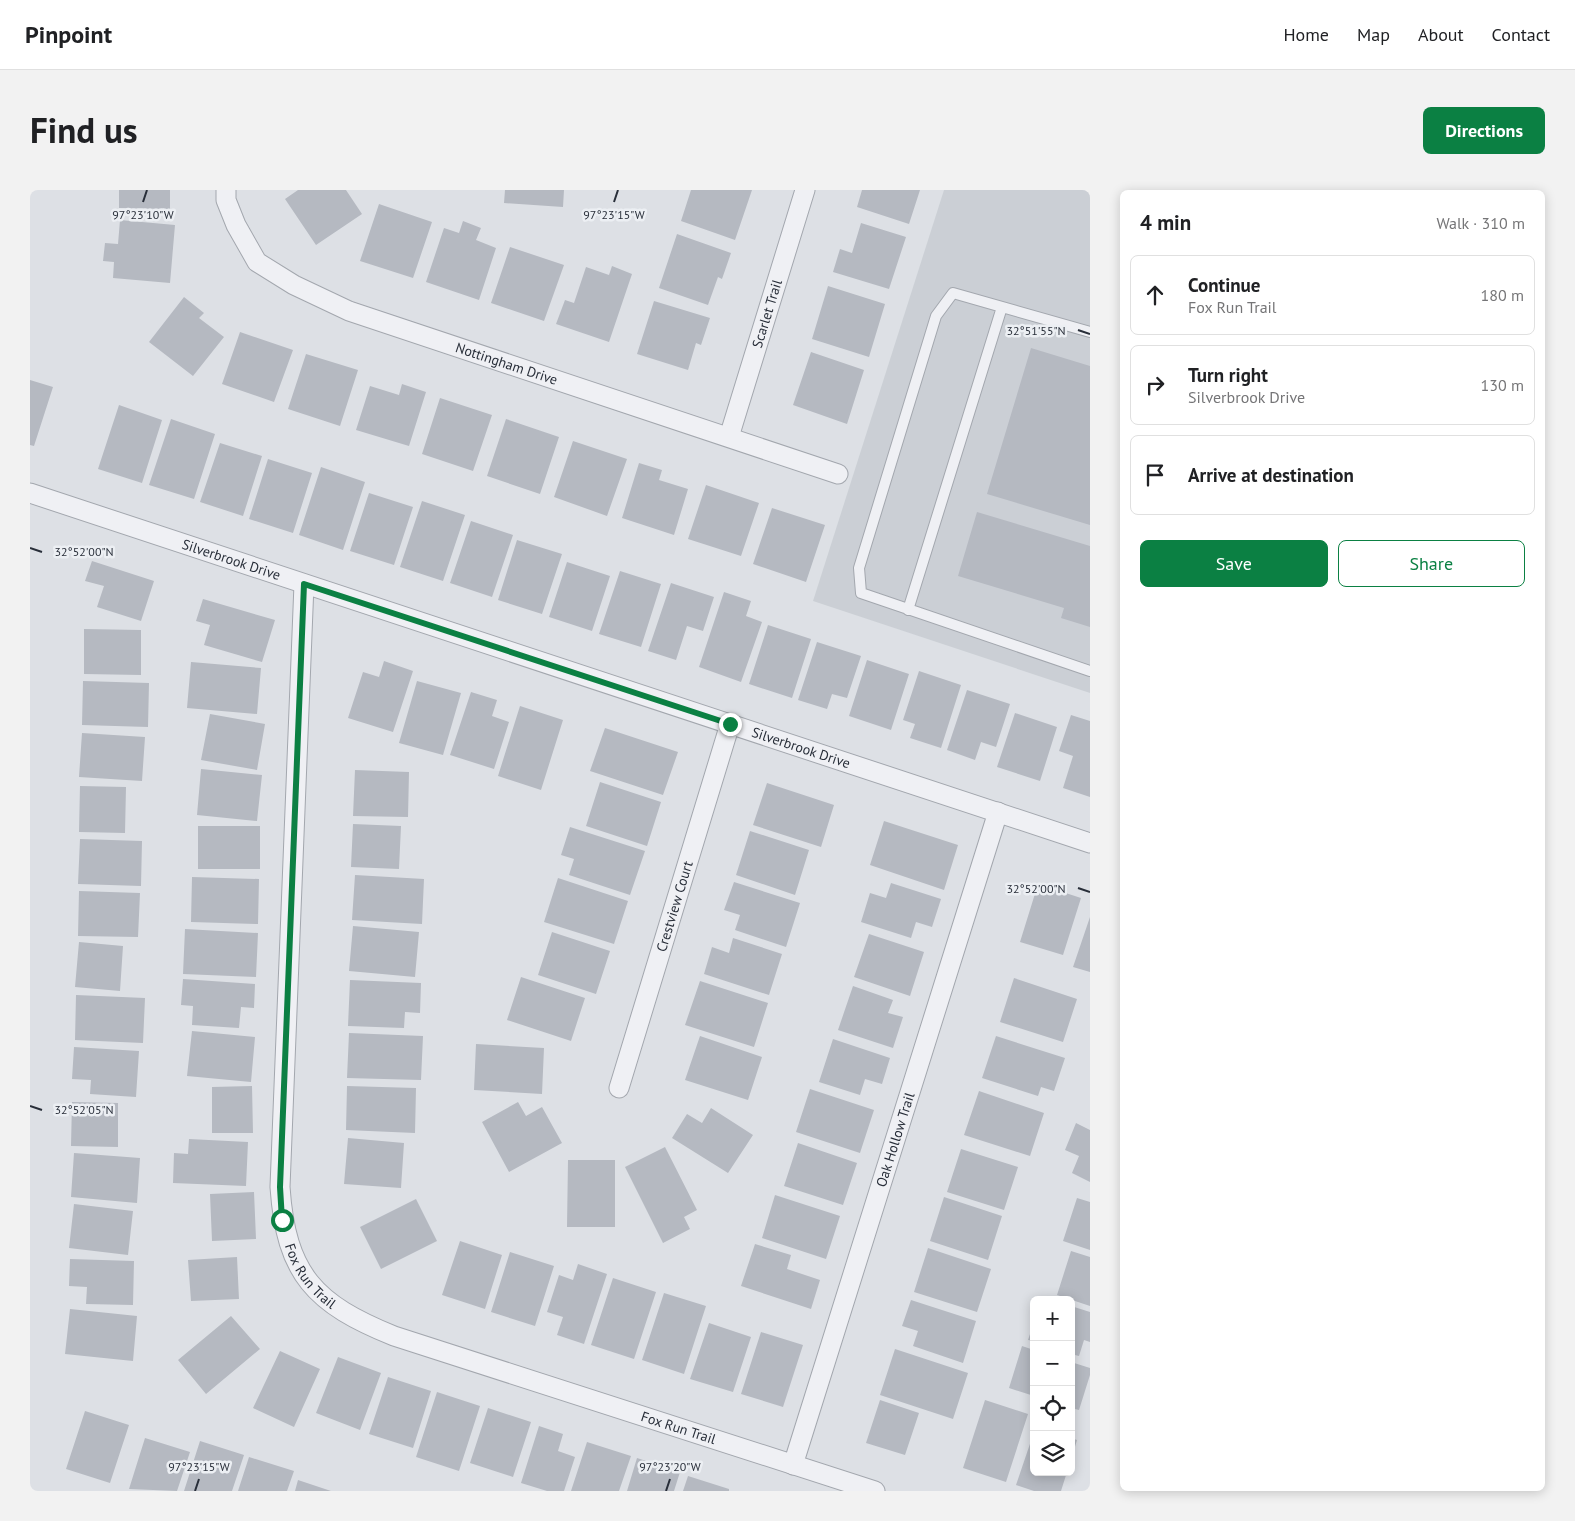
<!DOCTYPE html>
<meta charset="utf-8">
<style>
body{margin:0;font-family:"PT Sans",sans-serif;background:#f2f2f2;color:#202124}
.controls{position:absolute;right:15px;bottom:15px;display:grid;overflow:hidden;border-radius:8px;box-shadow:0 2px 12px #0003}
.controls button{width:45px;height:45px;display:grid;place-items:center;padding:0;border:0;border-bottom:1px solid #e0e0e0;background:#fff;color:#202124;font:25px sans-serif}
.stop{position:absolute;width:15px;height:15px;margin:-11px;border:4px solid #0b8043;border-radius:50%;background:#fff}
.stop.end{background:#0b8043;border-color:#fff;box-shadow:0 1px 5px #0008}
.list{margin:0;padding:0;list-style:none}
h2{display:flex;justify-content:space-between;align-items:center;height:65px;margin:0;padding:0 20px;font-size:21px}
h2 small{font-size:16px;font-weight:400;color:#757577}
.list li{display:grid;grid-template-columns:32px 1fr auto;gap:15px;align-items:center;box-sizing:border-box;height:80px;margin:0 10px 10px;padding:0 10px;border:1px solid #e0e0e0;border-radius:8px}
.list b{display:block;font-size:19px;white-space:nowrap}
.list p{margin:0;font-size:16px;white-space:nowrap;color:#757577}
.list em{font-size:16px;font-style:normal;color:#757577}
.actions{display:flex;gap:10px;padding:15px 20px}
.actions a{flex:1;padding:11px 0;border:1px solid #0b8043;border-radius:8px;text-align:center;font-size:18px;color:#0b8043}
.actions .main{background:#0b8043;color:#fff}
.icon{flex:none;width:28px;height:28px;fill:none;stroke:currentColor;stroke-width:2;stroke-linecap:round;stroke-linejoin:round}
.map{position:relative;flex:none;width:1060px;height:1301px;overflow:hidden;border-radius:8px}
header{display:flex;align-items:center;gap:30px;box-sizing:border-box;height:70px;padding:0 25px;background:#fff;border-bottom:1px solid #e0e0e0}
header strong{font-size:24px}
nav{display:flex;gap:28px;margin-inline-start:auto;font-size:18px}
.intro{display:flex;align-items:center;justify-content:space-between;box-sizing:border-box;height:120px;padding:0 30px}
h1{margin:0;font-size:35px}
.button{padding:12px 22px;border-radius:8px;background:#0b8043;color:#fff;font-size:18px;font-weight:700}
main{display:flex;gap:30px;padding:0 30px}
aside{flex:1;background:#fff;border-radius:8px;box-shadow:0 2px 12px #0003}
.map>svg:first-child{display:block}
.built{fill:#cbcfd5}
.building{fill:#b5b9c1}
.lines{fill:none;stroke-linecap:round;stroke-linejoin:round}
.lane-casing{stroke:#a3a7ae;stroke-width:12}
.street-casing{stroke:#a3a7ae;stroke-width:21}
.lane{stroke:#eff0f4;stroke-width:10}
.street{stroke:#eff0f4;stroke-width:19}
.route{stroke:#0b8043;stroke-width:6}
.ticks{fill:none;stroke:#282e39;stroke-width:2}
.labels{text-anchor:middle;stroke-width:5;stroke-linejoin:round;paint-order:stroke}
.street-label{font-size:14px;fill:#282e39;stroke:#eceff3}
.ticks-label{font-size:12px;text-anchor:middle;fill:#282e39;stroke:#eceff3;stroke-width:5;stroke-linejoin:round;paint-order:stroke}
</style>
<header>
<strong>Pinpoint</strong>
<nav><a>Home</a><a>Map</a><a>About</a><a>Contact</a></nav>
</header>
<div class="intro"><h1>Find us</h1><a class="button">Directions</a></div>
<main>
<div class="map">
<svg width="1060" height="1301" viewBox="0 0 1060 1301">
<rect width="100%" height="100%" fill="#dde0e5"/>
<path class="built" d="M914,0H1060V503L783,411Z"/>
<path class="building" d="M89,0H140V19L89,18Z
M268,0H316L332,24L286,55L255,9Z
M475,0H534L533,17L474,13Z
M661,0H722L705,50L651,31Z
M832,0H890L879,34L827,17Z
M349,14L402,32L383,88L330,71Z
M90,30L145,35L140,93L83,88L84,72L73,71L75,53L88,54Z
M433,31L451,38L446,50L466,58L449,110L396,92L414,38L429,43Z
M831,33L876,47L859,99L803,82L810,59L822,63Z
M647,44L701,63L692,89L688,87L678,115L629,98Z
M480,57L534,75L514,131L461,113Z
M582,76L602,84L579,152L526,134L535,110L544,113L556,77L579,85Z
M798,96L855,114L839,167L782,149Z
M154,107L174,123L169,128L194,147L163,186L119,152Z
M624,111L680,128L671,155L666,153L658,180L607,164Z
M210,142L263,160L244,212L192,194Z
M1001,158L1060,176V335L957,304Z
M781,162L834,180L817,234L763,215Z
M276,164L328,180L310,236L258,219Z
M0,190L23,197L4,256L0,255Z
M372,194L396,202L379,256L326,240L340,196L369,205Z
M410,208L462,225L443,281L392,264Z
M89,215L132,230L112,293L68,279Z
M141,229L185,244L164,309L119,295Z
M476,229L529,247L510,304L457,286Z
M543,251L597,269L577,326L524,307Z
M190,253L232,266L213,326L170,312Z
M238,269L282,283L263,343L219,329Z
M609,273L632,280L629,290L658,299L644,345L592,328Z
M291,277L335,292L313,360L269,345Z
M676,295L729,313L711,366L658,349Z
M339,303L383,317L364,375L320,361Z
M392,311L435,325L413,391L370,377Z
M742,318L795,335L776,392L723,374Z
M947,322L1060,356V437L1031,428L1034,418L928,386Z
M441,331L483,345L462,407L420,393Z
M487,350L532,364L512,424L468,410Z
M62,371L124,391L111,431L67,417L74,396L55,391Z
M537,372L580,386L562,441L519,427Z
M590,381L631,394L611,457L569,444Z
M641,393L684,407L673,441L657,436L646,470L618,461Z
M694,402L721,411L716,426L732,432L711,492L669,477Z
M173,409L245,430L232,472L174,455L180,435L166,431Z
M738,435L781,449L762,508L719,494Z
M54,439L111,440V485L54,484Z
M787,452L831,466L817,508L802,504L797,519L768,510Z
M837,470L879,484L861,540L819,526Z
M354,471L383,481L363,542L318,528L333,482L349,487Z
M161,472L231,478L227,524L157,518Z
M889,481L931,495L911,558L880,548L885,534L873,530Z
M53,491L119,493L118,537L52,535Z
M387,491L431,503L413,565L369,553Z
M937,500L980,514L966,557L951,552L945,570L917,560Z
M441,502L467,510L462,526L479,532L464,579L420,565Z
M490,516L533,530L511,600L468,586Z
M985,523L1027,537L1010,591L967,577Z
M180,524L235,534L227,580L171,570Z
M1041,525L1060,531V607L1033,598L1043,566L1029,561Z
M575,538L648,562L633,605L560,581Z
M52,543L115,547L112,591L49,587Z
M171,579L232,585L227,631L167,625Z
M325,580L379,582L378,627L323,626Z
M570,592L631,612L617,656L556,636Z
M737,593L804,615L791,657L723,635Z
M50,596L96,597L95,643L49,642Z
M854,631L928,655L914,700L840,675Z
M323,634L371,636L369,679L321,677Z
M168,636H230V679H168Z
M540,637L615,661L600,705L539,685L544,669L531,665Z
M720,641L779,660L765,705L706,685Z
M50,649L112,651L111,696L48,694Z
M325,685L394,689L392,734L322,730Z
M162,687L229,689L228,734L161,732Z
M528,688L598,711L584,754L514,732Z
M704,692L770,713L756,757L705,740L710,725L694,720Z
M861,693L911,709L902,737L886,732L881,748L831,732L840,703L856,708Z
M1008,694L1051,708L1033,765L990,752Z
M49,701L110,703L108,747L48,746Z
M1060,727V782L1043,777Z
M323,736L389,742L385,787L319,781Z
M155,739L228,743L226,787L153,784Z
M522,742L580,761L566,804L508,785Z
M839,744L894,762L880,806L824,787Z
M703,748L752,764L739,805L674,784L682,757L699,763Z
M49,752L93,756L90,801L45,797Z
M491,787L555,808L541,851L477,830Z
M984,788L1047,809L1033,852L970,832Z
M153,789L225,794L224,818L211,817L209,838L162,835L163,816L151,815Z
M320,790L391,793L390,823L375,822L374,838L318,836Z
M670,791L738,813L724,857L655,835Z
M823,796L863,810L858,823L873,827L863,858L808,840Z
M46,805L115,808L113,853L45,850Z
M162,841L225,847L221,892L157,886Z
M319,843L393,846L391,890L317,888Z
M670,846L732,867L718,910L655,890Z
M966,846L1035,868L1024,901L1011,897L1008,906L952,888Z
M803,849L860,868L852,894L835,889L830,905L789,892Z
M446,854L514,858L512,904L444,900Z
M44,857L109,861L106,907L60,904L61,890L42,889Z
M222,896L223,943H182V897Z
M317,896L386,898L385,943L316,940Z
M780,899L844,920L830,963L766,942Z
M949,901L1014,923L1000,966L934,945Z
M42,912L88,913V957L41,956Z
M488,912L496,926L512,917L532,953L479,982L452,932Z
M681,918L723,945L698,983L642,948L657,924L672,933Z
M1046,933L1060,940V992L1042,983L1049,966L1035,960Z
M318,948L374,953L371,998L314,994Z
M159,949L218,952L216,996L143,993L144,963L158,964Z
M768,953L827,973L813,1015L754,996Z
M635,957L667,1020L654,1027L660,1039L633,1053L595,977Z
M931,959L988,977L974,1020L917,1002Z
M44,963L110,968L107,1013L41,1007Z
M538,970H585V1037H537Z
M224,1002L226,1049L182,1051L180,1004Z
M745,1005L810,1026L796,1069L732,1048Z
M914,1007L972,1026L958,1070L900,1051Z
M1047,1008L1060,1012V1060L1033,1051Z
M386,1009L407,1051L351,1079L330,1037Z
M44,1014L103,1021L98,1065L39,1058Z
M430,1051L472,1065L455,1119L412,1105Z
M725,1054L761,1065L757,1079L790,1090L781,1119L711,1096Z
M898,1058L961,1079L947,1122L884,1102Z
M1041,1061L1060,1067V1116L1027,1105Z
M480,1062L524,1076L505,1136L461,1122Z
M207,1067L209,1109L161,1111L158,1070Z
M40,1069L104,1071L103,1115L56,1114L57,1097L39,1096Z
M548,1074L577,1084L554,1154L527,1145L533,1127L517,1122L529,1085L543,1090Z
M583,1088L626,1102L604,1169L561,1155Z
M634,1103L676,1116L654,1184L612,1170Z
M881,1110L946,1131L933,1173L883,1156L888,1141L872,1136Z
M1041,1116L1060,1122V1152L1054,1150L1049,1166L1041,1164Z
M40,1119L107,1126L103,1171L35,1164Z
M201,1126L230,1159L176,1204L148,1170Z
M1004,1132V1151L998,1150Z
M679,1133L721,1147L703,1202L660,1189Z
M731,1142L773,1155L753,1217L711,1204Z
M992,1156L1004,1160V1206L979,1198Z
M865,1159L938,1183L923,1229L850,1205Z
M250,1161L290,1179L264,1237L223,1218Z
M308,1167L351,1183L330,1240L286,1223Z
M1041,1172L1060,1178V1185L1049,1220L1041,1218Z
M358,1187L401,1201L383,1258L339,1244Z
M407,1202L450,1216L429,1281L386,1267Z
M850,1210L889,1223L875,1265L836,1253Z
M955,1210L998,1224L976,1292L933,1278Z
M458,1218L501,1232L483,1287L440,1273Z
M55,1221L99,1235L80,1293L36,1279Z
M509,1236L533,1244L528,1261L545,1267L534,1301H517L491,1293Z
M1004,1242V1282H1037L1031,1301H1004L986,1295Z
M115,1248L160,1262L147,1301L99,1299Z
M1041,1248L1047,1250L1042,1267H1041Z
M170,1251L214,1265L202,1301H154Z
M557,1252L601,1266L589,1301H541Z
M219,1267L264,1281L257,1301H208Z
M607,1268L650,1282L644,1301H597Z
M658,1286L699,1299V1301H653Z
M268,1290L301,1301H265Z"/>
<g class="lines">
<g class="lane-casing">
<path id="lane" d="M1060,142L923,103L906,126L829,378L831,403L1060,481
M878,420L972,117"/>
</g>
<g class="street-casing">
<g id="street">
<path id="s1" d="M196,0V10L206,35L227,72L264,95L319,121L808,284"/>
<path id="s2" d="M699,247L775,0"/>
<path id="s3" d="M0,303L1060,653"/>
<path id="s4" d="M274,394L250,997C256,1085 285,1114 364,1146L845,1301"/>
<path id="s5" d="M589,898L700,534"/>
<path id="s6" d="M763,1275L968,622"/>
</g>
</g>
<use href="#lane" class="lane"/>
<use href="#street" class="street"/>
</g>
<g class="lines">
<path class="route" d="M252,1030L250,997L274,394L700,534"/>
</g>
<path class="ticks" d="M113,12L117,0M584,12L588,0M1048,140L1060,144M0,358L12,362M1048,698L1060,702M0,916L12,920M165,1301L169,1289M636,1301L640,1289"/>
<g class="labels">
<g class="street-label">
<text dy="5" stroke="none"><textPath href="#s2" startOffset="129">Scarlet Trail</textPath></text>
<text dy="5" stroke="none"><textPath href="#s1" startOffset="350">Nottingham Drive</textPath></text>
<text dy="5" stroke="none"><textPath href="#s3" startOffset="212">Silverbrook Drive</textPath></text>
<text dy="5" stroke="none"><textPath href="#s3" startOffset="812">Silverbrook Drive</textPath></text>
<text dy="5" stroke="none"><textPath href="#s5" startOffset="190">Crestview Court</textPath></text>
<text dy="5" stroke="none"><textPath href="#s6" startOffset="341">Oak Hollow Trail</textPath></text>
<text dy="5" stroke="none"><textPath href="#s4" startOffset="700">Fox Run Trail</textPath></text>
<text dy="5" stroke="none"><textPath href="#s4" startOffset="1105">Fox Run Trail</textPath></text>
</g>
</g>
<g class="ticks-label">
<text x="113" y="29">97°23'10"W</text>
<text x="584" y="29">97°23'15"W</text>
<text x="1006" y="145">32°51'55"N</text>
<text x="54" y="366">32°52'00"N</text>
<text x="1006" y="703">32°52'00"N</text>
<text x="54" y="924">32°52'05"N</text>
<text x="169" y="1281">97°23'15"W</text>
<text x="640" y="1281">97°23'20"W</text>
</g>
</svg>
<div class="controls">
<button>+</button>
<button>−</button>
<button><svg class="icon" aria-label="locate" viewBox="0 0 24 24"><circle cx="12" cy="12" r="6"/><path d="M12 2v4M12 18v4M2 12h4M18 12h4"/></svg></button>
<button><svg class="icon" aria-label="layers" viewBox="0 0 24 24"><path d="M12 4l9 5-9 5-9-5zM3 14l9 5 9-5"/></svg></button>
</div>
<div class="stop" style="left:252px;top:1030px"></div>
<div class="stop end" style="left:700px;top:534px"></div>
</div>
<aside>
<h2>4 min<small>Walk · 310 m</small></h2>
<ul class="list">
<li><svg class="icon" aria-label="ahead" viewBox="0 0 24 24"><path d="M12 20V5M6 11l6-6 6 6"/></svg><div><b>Continue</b><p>Fox Run Trail</p></div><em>180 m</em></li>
<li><svg class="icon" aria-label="right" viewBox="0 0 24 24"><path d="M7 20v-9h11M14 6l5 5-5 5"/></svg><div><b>Turn right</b><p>Silverbrook Drive</p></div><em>130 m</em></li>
<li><svg class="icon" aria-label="arrive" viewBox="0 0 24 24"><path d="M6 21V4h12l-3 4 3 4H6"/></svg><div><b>Arrive at destination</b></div></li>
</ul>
<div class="actions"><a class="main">Save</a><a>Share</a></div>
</aside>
</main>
